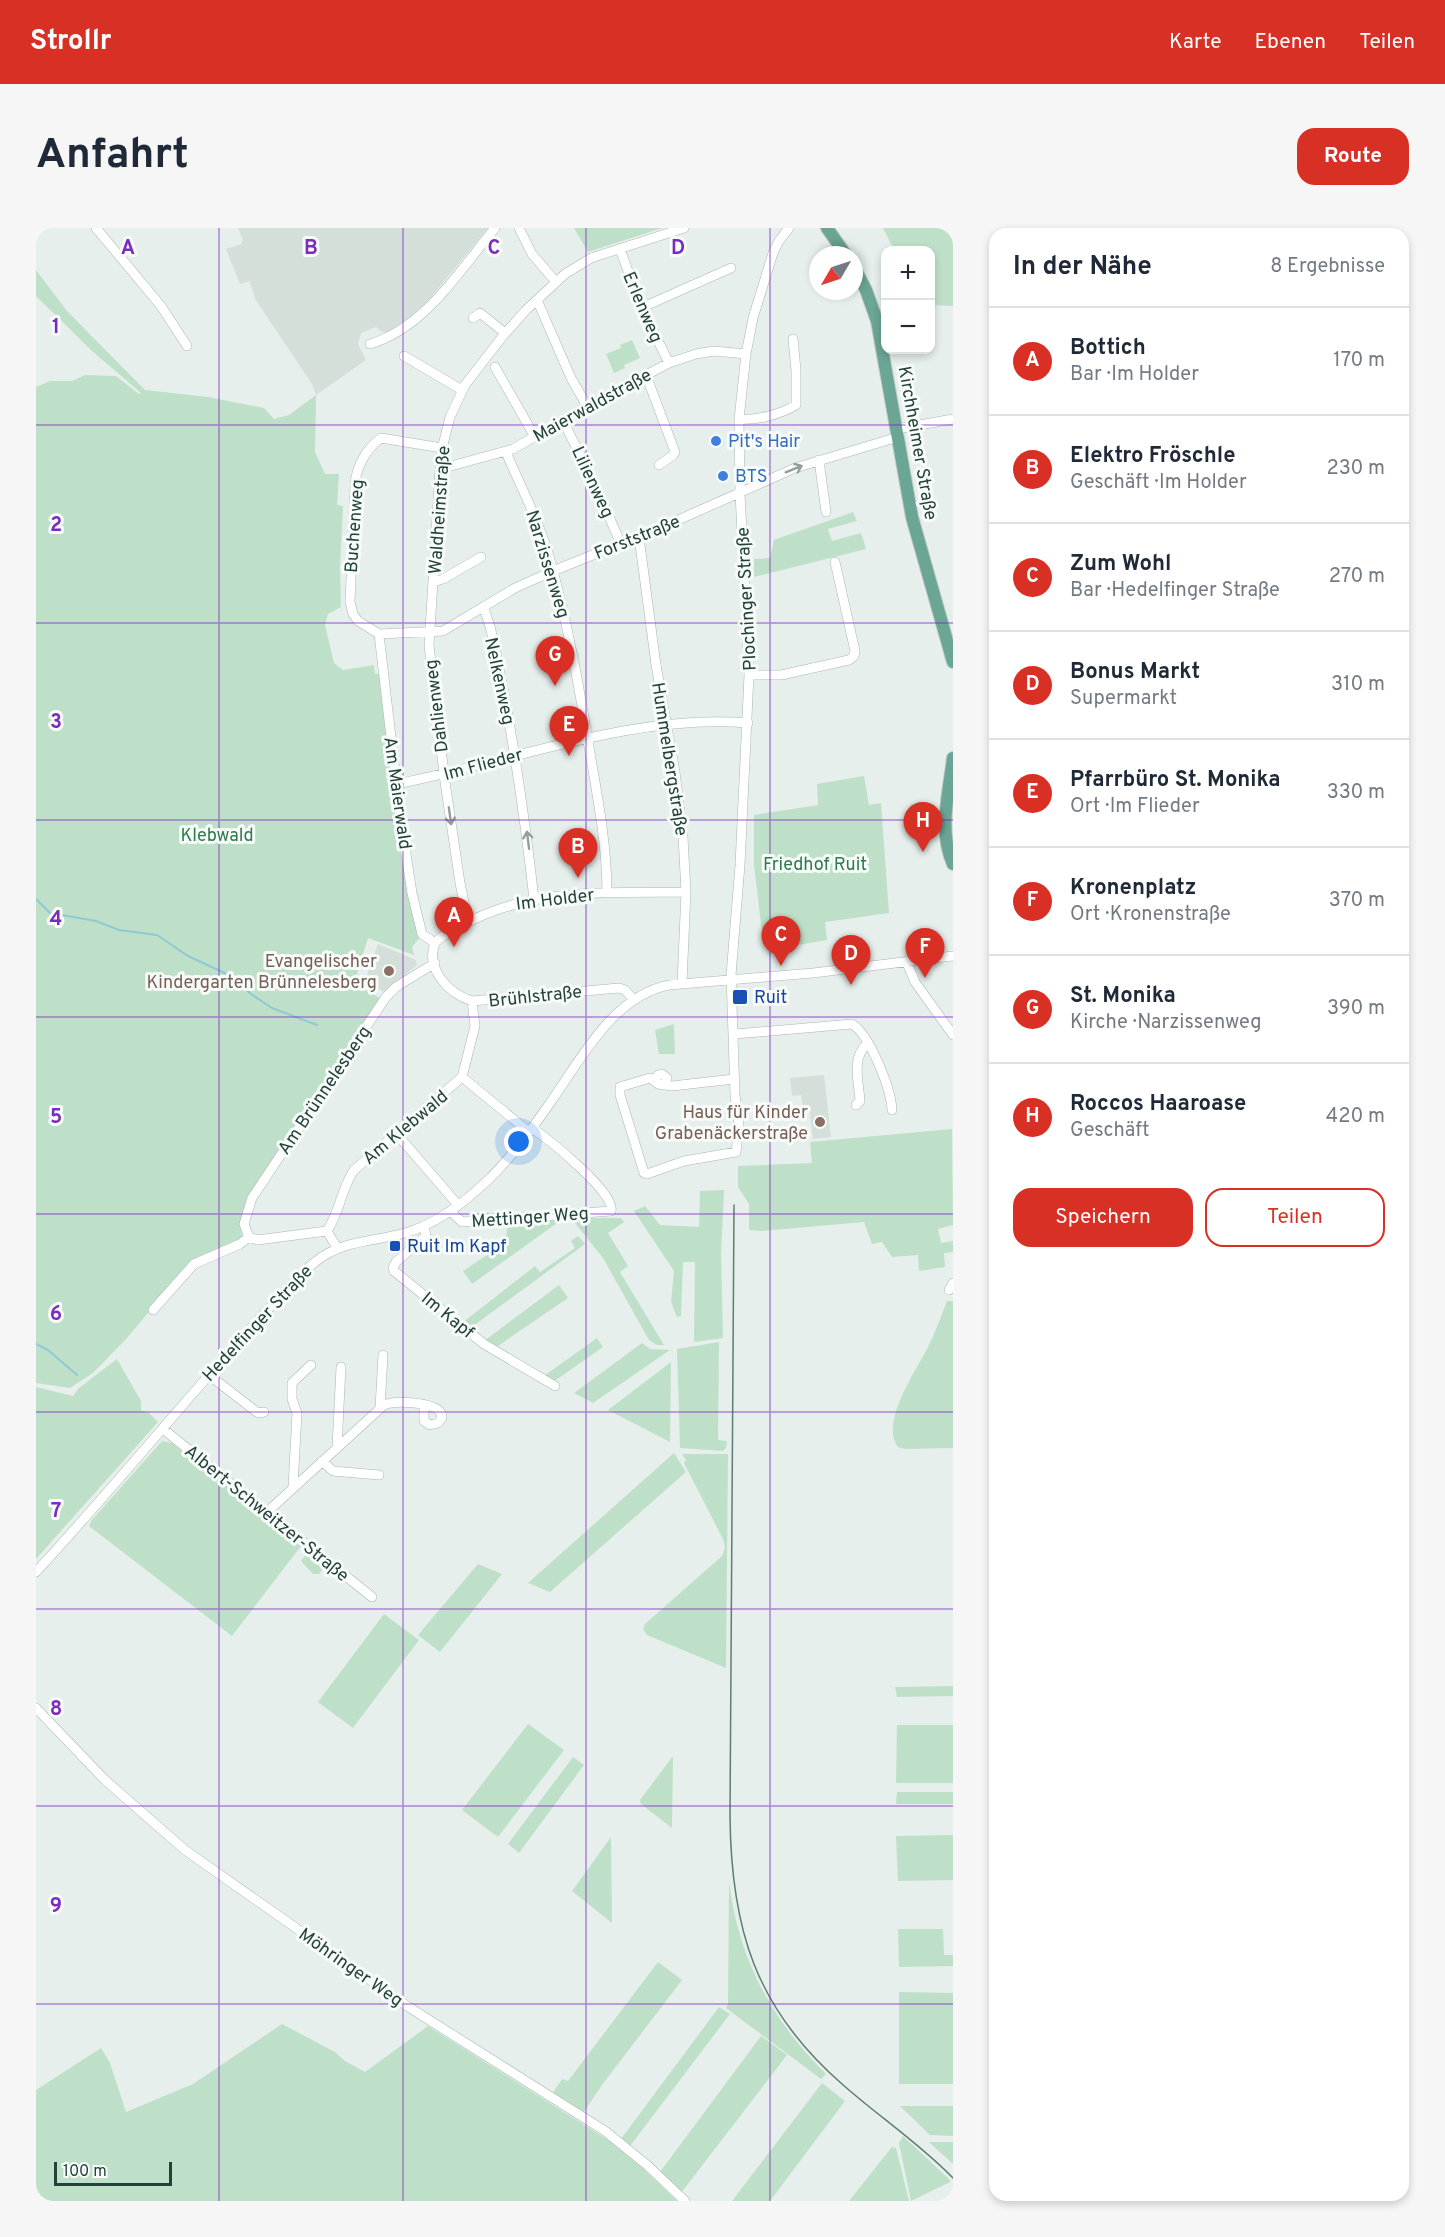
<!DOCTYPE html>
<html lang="de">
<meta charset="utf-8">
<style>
body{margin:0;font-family:Overpass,sans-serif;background:#f6f6f7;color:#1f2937}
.controls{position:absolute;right:18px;top:18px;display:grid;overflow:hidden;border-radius:12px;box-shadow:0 3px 9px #0003}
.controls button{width:54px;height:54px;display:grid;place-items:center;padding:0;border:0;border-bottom:2px solid #e0e1e3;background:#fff;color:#1f2937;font:30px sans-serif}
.compass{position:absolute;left:773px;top:18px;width:54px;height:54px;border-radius:50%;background:#fff;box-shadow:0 3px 9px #0003;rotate:231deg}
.scale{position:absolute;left:18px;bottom:15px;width:118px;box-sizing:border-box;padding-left:6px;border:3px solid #24423a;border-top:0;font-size:16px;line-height:21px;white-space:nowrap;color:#24423a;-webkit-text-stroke:4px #f7fbf9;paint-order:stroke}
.you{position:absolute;left:483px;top:914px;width:21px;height:21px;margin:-15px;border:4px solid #fff;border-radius:50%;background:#1a73e8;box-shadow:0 0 0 9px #1a73e833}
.badge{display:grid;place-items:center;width:39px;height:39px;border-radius:50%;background:#d93025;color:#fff;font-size:20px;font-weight:700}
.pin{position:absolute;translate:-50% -50px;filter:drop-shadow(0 2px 3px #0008)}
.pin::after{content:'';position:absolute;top:32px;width:21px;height:18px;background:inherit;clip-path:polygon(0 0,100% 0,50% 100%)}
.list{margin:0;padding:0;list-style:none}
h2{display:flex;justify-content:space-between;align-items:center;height:78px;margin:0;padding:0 24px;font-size:26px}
h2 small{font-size:20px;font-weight:400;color:#747a83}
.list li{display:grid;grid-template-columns:39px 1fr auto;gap:18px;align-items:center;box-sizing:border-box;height:108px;padding:0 24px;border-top:2px solid #e0e1e3}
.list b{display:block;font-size:22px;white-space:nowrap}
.list p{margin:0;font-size:20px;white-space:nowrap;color:#747a83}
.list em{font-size:20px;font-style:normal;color:#747a83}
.actions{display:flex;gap:12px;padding:18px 24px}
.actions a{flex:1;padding:14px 0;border:2px solid #d93025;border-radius:18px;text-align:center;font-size:21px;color:#d93025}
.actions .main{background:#d93025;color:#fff}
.map{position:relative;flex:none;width:917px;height:1973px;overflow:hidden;border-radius:18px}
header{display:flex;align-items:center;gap:36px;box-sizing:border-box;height:84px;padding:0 30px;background:#d93025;color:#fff}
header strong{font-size:28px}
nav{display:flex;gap:33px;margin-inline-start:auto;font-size:21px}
.intro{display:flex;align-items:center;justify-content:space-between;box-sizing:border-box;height:144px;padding:0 36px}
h1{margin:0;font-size:42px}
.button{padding:15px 27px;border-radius:18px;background:#d93025;color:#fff;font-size:21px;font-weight:700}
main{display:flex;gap:36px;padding:0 36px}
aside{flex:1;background:#fff;border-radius:18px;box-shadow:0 3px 9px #0003}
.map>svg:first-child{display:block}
.built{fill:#d4dfda}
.green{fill:#bfe0c8}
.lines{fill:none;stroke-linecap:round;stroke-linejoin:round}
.stream{stroke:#8ec9d4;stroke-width:2}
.minor-casing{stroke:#a8b8b2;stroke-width:10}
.major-casing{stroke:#c2cac8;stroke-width:14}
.minor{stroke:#fff;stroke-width:9}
.major{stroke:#6aa596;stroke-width:12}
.tram{stroke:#5f7d75;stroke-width:1.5}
.oneway{stroke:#92a09c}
.grid{fill:none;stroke:#7b2cbf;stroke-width:1.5;stroke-opacity:0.55}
.shop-dot{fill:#3f7fe0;stroke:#f7fbf9;stroke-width:2}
.education-dot{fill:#8d6e63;stroke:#f7fbf9;stroke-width:2}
.transit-dot{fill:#1a4fb4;stroke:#f7fbf9;stroke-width:2}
.labels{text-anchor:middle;stroke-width:6;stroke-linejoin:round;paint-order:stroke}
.street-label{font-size:18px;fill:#24423a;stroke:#f7fbf9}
.shop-label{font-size:18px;fill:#366cbe;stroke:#f7fbf9;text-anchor:start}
.park-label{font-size:18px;fill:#2d7a4b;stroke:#f7fbf9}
.education-label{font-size:18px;fill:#785e54;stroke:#f7fbf9;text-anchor:end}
.transit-label{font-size:18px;fill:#164399;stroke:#f7fbf9;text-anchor:start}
.grid-label{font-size:20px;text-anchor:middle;font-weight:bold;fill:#7b2cbf;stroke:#f7fbf9;stroke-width:6;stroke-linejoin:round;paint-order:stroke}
</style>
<header>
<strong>Strollr</strong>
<nav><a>Karte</a><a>Ebenen</a><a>Teilen</a></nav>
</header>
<div class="intro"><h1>Anfahrt</h1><a class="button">Route</a></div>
<main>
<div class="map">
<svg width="917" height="1973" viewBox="0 0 917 1973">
<rect width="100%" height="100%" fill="#e6efeb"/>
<path class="built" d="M202,0H452L383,84L351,105L346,104L340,99L325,105L322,116L330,132L280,167L276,156L219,71L214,53L204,56L190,21L205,16L207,12Z
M342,716L380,732L381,737L349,764L328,755Z
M788,847L795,909L777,911L773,878H767L765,867L756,868L754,850Z"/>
<path class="green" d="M538,0H626L552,24Z
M847,0H917V78L895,77L894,22H858Z
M0,42L31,83L109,162L172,169L228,180L238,191L253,187L280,167L279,224L289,246H303L301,277L307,278L304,338L305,379L292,386L289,397L298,435L307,442L338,437L339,446H345L384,709L376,719L378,727L332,710L318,755L344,770L286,861L205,997L206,1008L204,1013L142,1049L91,1110L57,1145L34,1160L0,1155V159L14,153H36L49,147L80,148L103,166L105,165L56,123L0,68Z
M596,112L604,130L588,137L589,140L578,145L570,126L585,120L584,117Z
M817,284L821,293L792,301L796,313L825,305L830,321L718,349V331L734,330L738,312Z
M828,548L833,577L845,575L853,685L789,694L791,712L756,718L753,702L726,704L718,637V587L782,577L781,556Z
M638,796L639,826H623L619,802Z
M916,901L917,997L902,1001L905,1015L917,1013V1024L908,1025L909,1039L883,1043L882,1027L856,1029L846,1014L836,1016L828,994L725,1003L713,1002V976L702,959V938L776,935L774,914Z
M688,962L685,1026L687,1110L658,1114L659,1034H647L645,1088L641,1089L635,1074L638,1043L598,983L609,978L624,997L663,999L664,963Z
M528,990L436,1056L427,1043L469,1015L472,996Z
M535,990H585L588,994L572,1005L592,1038L584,1044L628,1117H621L613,1112L567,1030Z
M542,1008L549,1016L433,1101L426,1095L499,1038L504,1044L539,1020L535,1013Z
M523,1057L532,1070L459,1120L448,1113Z
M911,1073H917V1220L869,1221L862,1219C843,1194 882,1140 893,1117C900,1103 905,1088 911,1073Z
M561,1110L567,1119L517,1154L508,1148Z
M683,1114L682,1212L691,1213L690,1220L687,1223L644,1220L641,1121Z
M606,1115L614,1121L634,1122L557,1175L538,1165Z
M81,1131L105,1173V1182L113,1185L122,1194L0,1331V1159L37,1168L43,1160Z
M635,1134L634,1214L572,1182Z
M126,1213L136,1215L265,1318L196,1408L53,1298L55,1293Z
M638,1225L650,1244L514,1364L492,1355Z
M646,1226H692L690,1440L611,1407L607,1401L609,1396L686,1328L689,1320L687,1311L648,1235L650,1232Z
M272,1324L289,1338L283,1346H277L265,1333Z
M442,1336L466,1346L404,1424L382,1407Z
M348,1386L383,1412L317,1500L282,1474Z
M917,1458V1468L861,1469L859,1459Z
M492,1496L528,1522L462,1609L426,1582Z
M861,1497H917V1555H860Z
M637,1528L636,1600L605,1576L604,1572Z
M537,1529L548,1537L483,1625L472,1616Z
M861,1564H917V1576H860Z
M917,1607V1652L862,1653L860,1608Z
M575,1609L576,1695L536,1663Z
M693,1654C703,1732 735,1791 790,1846L785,1851L690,1780L692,1776Z
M862,1701H907L908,1727H917V1738L863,1739Z
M622,1734L646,1752L566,1857L548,1884L517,1865L526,1851L532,1853Z
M863,1764L917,1765V1856H863Z
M683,1779L694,1786L594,1918L585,1911Z
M246,1796L299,1824L309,1833L329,1844L392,1798L572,1912L602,1936L641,1973H0V1862L65,1820L74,1835L90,1884L157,1856Z
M725,1808L751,1827L645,1965L624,1944Z
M786,1855L809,1873L734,1973H696Z
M864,1878H917V1908L894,1907Z
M867,1908L914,1952V1954L875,1973L863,1915Z
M893,1914H917V1936Z
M856,1919L860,1920L873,1973H813Z"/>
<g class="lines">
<path class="stream" d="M0,671L14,685L60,693L83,702L121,707L152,728L193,747L215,766L236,780L281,797
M0,1116L12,1122L41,1147"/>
<g class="minor-casing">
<path id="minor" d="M60,0L125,78L151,118
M483,0L496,26L520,54
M584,21L604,76L633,135
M501,72L535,150L551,178
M605,80L695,40
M437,90L444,85L469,105
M334,116C389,100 424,42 459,0
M368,128L426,162
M459,139L499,209
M610,147L639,224L636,228L623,237
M703,191C720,193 745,186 760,177V142L757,111
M527,193L557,252L585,316
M861,201L917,191
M406,220L345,210C330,221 320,239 319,257L314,374L317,386L322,393L343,406L407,403L479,360L517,343L631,297L759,240L862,209
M470,224C484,258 502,290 512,325C531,391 543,458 554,525C562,571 571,619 571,665
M783,232L790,284
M404,241L477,221L555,176L633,135L660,126L678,123L710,126
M603,309L620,437L639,544L647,609L650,664L646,755
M397,354L407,351L445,329
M447,379C458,404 461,434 467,460C480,530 490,600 498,671
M343,406L364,587L376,665L386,706L399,715
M713,447H745L813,432L818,428L819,423L799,334
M360,556C472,535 597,485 712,495
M432,694L424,655L409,554L393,417L405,225L414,189L429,157L466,109L490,82L529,46L555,30L648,0
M399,715C405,707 417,703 425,698C493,659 574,665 650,664
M399,715C389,741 413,766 436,773L583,760L589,762L598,772
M871,735L879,754L917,807
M699,806L816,796C834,807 855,861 856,882
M426,849L493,904
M698,851L636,858L622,856L614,850L584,859V867L608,945L611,946L648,933L700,924L703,898L699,867L695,747L704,637L713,447L704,265L703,191L710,126L717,90L737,25L743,13L753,0
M619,852L622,847L626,846L631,850L629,856
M820,877L824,873C823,855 815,830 831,816
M360,905L422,977
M414,983L426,994L575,983C581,966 512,911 496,900
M388,998L390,1008L360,1034L357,1040L358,1043L448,1116L519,1158
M213,1009L208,996L216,970L350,769L360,759L399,735
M213,1009L221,1012L291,1003
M301,1020L291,1003C304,984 305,961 318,942L426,849L439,798L436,773
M913,1062L917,1055
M117,1082L158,1036L204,1016L213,1009
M173,1147L222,1185L228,1184
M344,1180L347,1127
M127,1201L336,1369
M301,1219L305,1139
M286,1233L297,1243L343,1247
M257,1259L261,1185L256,1171V1155L275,1137
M230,1285L348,1177C360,1172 398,1174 405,1185L406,1190L402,1195L394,1197L388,1193V1177
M0,1344C60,1279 116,1212 174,1146C196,1121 218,1096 241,1072C253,1059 265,1045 279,1034C306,1012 337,1014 369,1005C401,996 428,975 452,952C476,929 495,902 514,875C545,831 577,768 633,757L777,745L917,728
M0,1480L69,1552L149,1622L371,1778L569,1903L611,1937L649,1973"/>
</g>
<g class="major-casing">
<path id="major" d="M791,0L810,27
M818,39L830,62L841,93L876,289L917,434
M917,530C913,564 902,603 917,636"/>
</g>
<use href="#minor" class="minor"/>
<use href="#major" class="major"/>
<path class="tram" d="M698,977L694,1588C695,1700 719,1780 806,1856C842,1888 883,1915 917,1950"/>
</g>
<defs><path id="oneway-shaft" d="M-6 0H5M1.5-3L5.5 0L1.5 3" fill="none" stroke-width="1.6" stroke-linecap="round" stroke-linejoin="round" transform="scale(1.5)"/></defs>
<g class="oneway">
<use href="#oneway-shaft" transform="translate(758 241) rotate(-22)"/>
<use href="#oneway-shaft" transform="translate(414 588) rotate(82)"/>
<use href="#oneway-shaft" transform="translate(492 612) rotate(-97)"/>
</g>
<path class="grid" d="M183,0V1973M367,0V1973M550,0V1973M734,0V1973M0,197H917M0,395H917M0,592H917M0,789H917M0,986H917M0,1184H917M0,1381H917M0,1578H917M0,1776H917"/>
<g class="shop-dot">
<circle cx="680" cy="213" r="6"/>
<circle cx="687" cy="248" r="6"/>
</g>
<g class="education-dot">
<circle cx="353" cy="743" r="6"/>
<circle cx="784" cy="894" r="6"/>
</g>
<g class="transit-dot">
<rect x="696" y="761" width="16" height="16" rx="3"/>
<rect x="353" y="1012" width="12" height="12" rx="3"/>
</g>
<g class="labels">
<g class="street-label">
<text transform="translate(607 79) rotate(67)" y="6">Erlenweg</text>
<text transform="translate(556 177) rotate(-29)" y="6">Maierwaldstraße</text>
<text transform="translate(882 215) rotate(80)" y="6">Kirchheimer Straße</text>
<text transform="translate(557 254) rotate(65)" y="6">Lilienweg</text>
<text transform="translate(403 282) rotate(-86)" y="6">Waldheimstraße</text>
<text transform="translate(318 298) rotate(-86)" y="6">Buchenweg</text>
<text transform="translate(601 309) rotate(-22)" y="6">Forststraße</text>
<text transform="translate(512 336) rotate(73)" y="6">Narzissenweg</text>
<text transform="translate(710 371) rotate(-93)" y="6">Plochinger Straße</text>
<text transform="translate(464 453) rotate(78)" y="6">Nelkenweg</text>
<text transform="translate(400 478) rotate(-97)" y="6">Dahlienweg</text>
<text transform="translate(634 531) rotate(81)" y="6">Hummelbergstraße</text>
<text transform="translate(447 536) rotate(-15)" y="6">Im Flieder</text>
<text transform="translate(362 565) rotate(82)" y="6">Am Maierwald</text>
<text transform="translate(519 671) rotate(-7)" y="6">Im Holder</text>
<text transform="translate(499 768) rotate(-6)" y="6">Brühlstraße</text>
<text transform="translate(288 862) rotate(-56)" y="6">Am Brünnelesberg</text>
<text transform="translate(369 899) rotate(-40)" y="6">Am Klebwald</text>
<text transform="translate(494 989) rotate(-4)" y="6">Mettinger Weg</text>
<text transform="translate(412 1087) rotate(39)" y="6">Im Kapf</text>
<text transform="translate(221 1095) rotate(-47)" y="6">Hedelfinger Straße</text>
<text transform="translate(231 1285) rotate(39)" y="6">Albert-Schweitzer-Straße</text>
<text transform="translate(315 1739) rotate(35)" y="6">Möhringer Weg</text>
</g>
<g class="shop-label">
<text x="692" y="219">Pit's Hair</text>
<text x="699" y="254">BTS</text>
</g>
<g class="park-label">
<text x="181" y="613">Klebwald</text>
<text x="779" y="642">Friedhof Ruit</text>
</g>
<g class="education-label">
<text x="341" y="739">Evangelischer<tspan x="341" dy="21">Kindergarten Brünnelesberg</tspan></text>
<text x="772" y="890">Haus für Kinder<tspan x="772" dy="21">Grabenäckerstraße</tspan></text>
</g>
<g class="transit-label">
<text x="718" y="775">Ruit</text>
<text x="371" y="1024">Ruit Im Kapf</text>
</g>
</g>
<g class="grid-label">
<text x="92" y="26">A</text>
<text x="275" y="26">B</text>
<text x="458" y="26">C</text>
<text x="642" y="26">D</text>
<text x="20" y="105">1</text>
<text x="20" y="303">2</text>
<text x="20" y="500">3</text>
<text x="20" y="697">4</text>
<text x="20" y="895">5</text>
<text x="20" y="1092">6</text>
<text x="20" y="1289">7</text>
<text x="20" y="1487">8</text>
<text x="20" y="1684">9</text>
</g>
</svg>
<div class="controls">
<button>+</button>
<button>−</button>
</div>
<svg class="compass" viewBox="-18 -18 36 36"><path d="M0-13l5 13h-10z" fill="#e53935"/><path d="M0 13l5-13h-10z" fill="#747a83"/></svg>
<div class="scale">100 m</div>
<div class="you"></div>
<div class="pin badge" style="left:418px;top:719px">A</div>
<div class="pin badge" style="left:542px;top:650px">B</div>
<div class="pin badge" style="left:745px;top:738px">C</div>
<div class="pin badge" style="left:815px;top:757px">D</div>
<div class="pin badge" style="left:533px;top:528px">E</div>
<div class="pin badge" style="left:889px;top:750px">F</div>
<div class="pin badge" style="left:519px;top:458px">G</div>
<div class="pin badge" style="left:887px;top:624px">H</div>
</div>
<aside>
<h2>In der Nähe<small>8 Ergebnisse</small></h2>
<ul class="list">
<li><span class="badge">A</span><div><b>Bottich</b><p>Bar · Im Holder</p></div><em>170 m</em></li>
<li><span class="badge">B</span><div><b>Elektro Fröschle</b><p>Geschäft · Im Holder</p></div><em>230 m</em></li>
<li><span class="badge">C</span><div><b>Zum Wohl</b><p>Bar · Hedelfinger Straße</p></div><em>270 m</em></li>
<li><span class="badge">D</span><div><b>Bonus Markt</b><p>Supermarkt</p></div><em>310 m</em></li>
<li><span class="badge">E</span><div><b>Pfarrbüro St. Monika</b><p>Ort · Im Flieder</p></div><em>330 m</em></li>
<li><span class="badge">F</span><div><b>Kronenplatz</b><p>Ort · Kronenstraße</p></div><em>370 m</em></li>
<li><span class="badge">G</span><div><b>St. Monika</b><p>Kirche · Narzissenweg</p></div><em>390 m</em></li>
<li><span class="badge">H</span><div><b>Roccos Haaroase</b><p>Geschäft</p></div><em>420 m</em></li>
</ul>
<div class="actions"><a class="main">Speichern</a><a>Teilen</a></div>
</aside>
</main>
